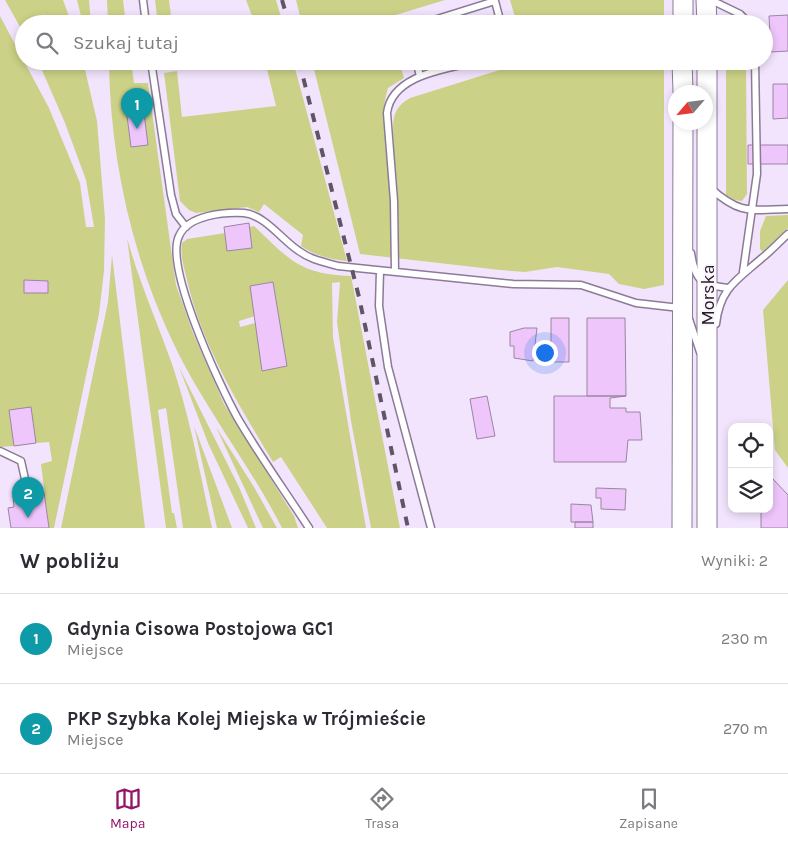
<!DOCTYPE html>
<html lang="pl">
<meta charset="utf-8">
<style>
body{margin:0;font-family:Karla,sans-serif;background:#f2f2f3;color:#2b2b33}
.controls{position:absolute;right:15px;bottom:15px;display:grid;overflow:hidden;border-radius:10px;box-shadow:0 2px 8px #0003}
.controls button{width:45px;height:45px;display:grid;place-items:center;padding:0;border:0;border-bottom:1px solid #e1e1e2;background:#fff;color:#2b2b33;font:25px sans-serif}
.compass{position:absolute;left:668px;top:85px;width:45px;height:45px;border-radius:50%;background:#fff;box-shadow:0 2px 8px #0003;rotate:242deg}
.you{position:absolute;left:544px;top:352px;width:18px;height:18px;margin:-12px;border:4px solid #fff;border-radius:50%;background:#1a73e8;box-shadow:0 0 0 8px #1a73e833}
.badge{display:grid;place-items:center;width:32px;height:32px;border-radius:50%;background:#96156c;color:#fff;font-size:16px;font-weight:700}
.pin{position:absolute;translate:-50% -41px;filter:drop-shadow(0 1px 2px #0008)}
.pin::after{content:'';position:absolute;top:26px;width:18px;height:15px;background:inherit;clip-path:polygon(0 0,100% 0,50% 100%)}
.list{margin:0;padding:0;list-style:none}
h2{display:flex;justify-content:space-between;align-items:center;height:65px;margin:0;padding:0 20px;font-size:21px}
h2 small{font-size:16px;font-weight:400;color:#7c7c81}
.list li{display:grid;grid-template-columns:32px 1fr auto;gap:15px;align-items:center;box-sizing:border-box;height:90px;padding:0 20px;border-top:1px solid #e1e1e2}
.list b{display:block;font-size:19px;white-space:nowrap}
.list p{margin:0;font-size:16px;white-space:nowrap;color:#7c7c81}
.list em{font-size:16px;font-style:normal;color:#7c7c81}
.icon{flex:none;width:28px;height:28px;fill:none;stroke:currentColor;stroke-width:2;stroke-linecap:round;stroke-linejoin:round}
.map{position:relative;flex:none;width:788px;height:528px;overflow:hidden}
.search{position:absolute;background:#fff;box-shadow:0 2px 8px #0003;left:15px;right:15px;top:15px;height:55px;display:flex;align-items:center;gap:12px;box-sizing:border-box;padding:0 18px;border-radius:28px;color:#7c7c81;font-size:19px}
.sheet{height:245px;background:#fff}
nav{display:flex;justify-content:space-around;align-items:center;box-sizing:border-box;height:70px;border-top:1px solid #e1e1e2;background:#fff;font-size:14px;color:#7c7c81}
nav a{display:grid;justify-items:center;gap:2px}
nav .on{color:#96156c}
.map>svg:first-child{display:block}
.green{fill:#cbd287;fill-rule:evenodd}
.building{fill:#efc6fb;stroke:#9a85a0}
.lines{fill:none;stroke-linecap:round;stroke-linejoin:round}
.service-casing{stroke:#8c7b98;stroke-width:9}
.primary-casing{stroke:#8c7b98;stroke-width:21}
.service{stroke:#fff;stroke-width:6}
.primary{stroke:#fff;stroke-width:19}
.rail{stroke:#5f5565;stroke-width:4;stroke-dasharray:9 9;stroke-linecap:butt}
.labels{text-anchor:middle;stroke-width:4;stroke-linejoin:round;paint-order:stroke}
.street-label{font-size:18px;fill:#231c28;stroke:#faf6fc}
</style>
<div class="map">
<svg width="788" height="528" viewBox="0 0 788 528">
<rect width="100%" height="100%" fill="#f3e4fd"/>
<path class="green" d="M5,0H63L72,24H24V34Z
M77,0H89L91,24H83Z
M107,0H123L126,24H108Z
M155,0H169L172,24H158Z
M246,0H276L283,24H255Z
M296,0H445L386,18L388,24H302Z
M510,0H664V24H517Z
M0,16L49,108L80,183L86,227H94L86,180L65,123L38,61H83L97,121L105,219L104,271L99,314L54,528H49L41,464L52,461L49,442L36,443L31,408L9,411L14,446L0,447Z
M109,61H131L134,83H148L176,285L193,333L224,404L294,516L298,528H282C254,473 216,423 186,368C136,275 110,166 109,61ZM142,97L148,145L131,147L125,100Z
M265,61H293L347,261C329,259 316,256 301,246L303,235L264,204L259,212L247,207L196,213L189,210L180,201L164,73L177,71L182,117L276,106Z
M312,61H399L404,78L388,88C382,107 383,128 387,148L394,147C393,125 389,110 410,98L528,61H664V285L644,289L619,284L609,274L557,267L525,272L500,270L360,254Z
M726,61H746L747,194L742,201L735,200L726,195Z
M788,215V228L763,252L760,249V231L766,216Z
M254,226C290,260 299,274 351,276L400,528H371L351,421L337,322L340,282L332,283L333,337L366,528H327L281,457L273,462C239,405 202,346 187,280C184,267 180,256 182,243L187,239L225,233L228,251L252,248L249,227ZM273,282L287,366L263,371L255,323L240,327L239,321L255,316L250,286Z
M127,238C139,281 157,322 172,364C190,417 200,473 212,528H183L166,408L158,410L172,513H174L177,528H166Z
M112,255L145,528H61L108,302Z
M788,280V468L775,450L763,310Z
M179,367L239,487L256,528H248L208,443Z
M194,426L228,517L232,528H217Z
M216,427L254,487L277,528H263Z"/>
<path class="building" d="M788,15V51L771,52L769,16Z
M476,17L478,24H452Z
M773,84H788V118L773,119Z
M142,97L148,145L131,147L125,100Z
M748,145H788V164H748Z
M249,223L252,248L227,251L224,227Z
M24,280L48,281V293H24Z
M273,282L287,366L262,371L250,286Z
M551,318H569V362H549V355L551,354Z
M587,318H625L626,396H587Z
M524,328H537L533,361L514,358V346H510V332Z
M487,396L495,436L477,439L470,399Z
M554,396H626L610,398V408H626V412H640L642,440H628L626,462H554Z
M31,407L36,443L14,446L9,410Z
M769,479H773L788,495V528H761V509H769Z
M596,488L626,489L625,510L601,509V498H596Z
M44,492L49,528H11L8,508L14,507L13,496Z
M571,504L591,505L593,522H571Z
M575,522H593V528H575Z"/>
<g class="lines">
<g class="service-casing">
<path id="service" d="M143,0L146,24
M711,0L740,14L750,24
M421,24L495,1L501,24
M151,61L171,195L176,214L186,227
M416,61L420,76
M710,188C741,215 749,210 788,209
M691,253C695,281 701,285 728,288
M380,271L379,306L388,367L431,528
M395,271L394,201L387,113C392,74 447,69 479,61
M743,272L757,174L755,61
M689,319L700,352
M716,324C720,288 737,280 762,258C771,251 779,242 788,234
M0,451L21,461L25,479
M309,528C285,491 259,455 237,417C220,386 164,267 179,236C188,215 224,212 244,213C265,215 282,240 299,251C311,260 324,262 338,266L513,284L581,285L636,303L680,308"/>
</g>
<g class="primary-casing">
<path id="primary" d="M706,0L707,24
M683,24V0
M682,61L683,92
M707,61V528
M682,528L683,122"/>
</g>
<use href="#service" class="service"/>
<use href="#primary" class="primary"/>
<path class="rail" d="M282,0L289,24
M299,61L359,297L408,528"/>
</g>
<g class="labels">
<g class="street-label">
<text transform="translate(708 295) rotate(-90)" y="6">Morska</text>
</g>
</g>
</svg>
<div class="controls">
<button><svg class="icon" aria-label="locate" viewBox="0 0 24 24"><circle cx="12" cy="12" r="6"/><path d="M12 2v4M12 18v4M2 12h4M18 12h4"/></svg></button>
<button><svg class="icon" aria-label="layers" viewBox="0 0 24 24"><path d="M12 4l9 5-9 5-9-5zM3 14l9 5 9-5"/></svg></button>
</div>
<svg class="compass" viewBox="-18 -18 36 36"><path d="M0-13l5 13h-10z" fill="#e53935"/><path d="M0 13l5-13h-10z" fill="#7c7c81"/></svg>
<div class="you"></div>
<div class="pin badge" style="left:137px;top:129px;background:#0f9aa8">1</div>
<div class="pin badge" style="left:28px;top:518px;background:#0f9aa8">2</div>
<div class="search"><svg class="icon" aria-label="search" viewBox="0 0 24 24"><circle cx="10" cy="10" r="6"/><path d="M15 15l6 6"/></svg>Szukaj tutaj</div>
</div>
<section class="sheet">
<h2>W pobliżu<small>Wyniki: 2</small></h2>
<ul class="list">
<li><span class="badge" style="background:#0f9aa8">1</span><div><b>Gdynia Cisowa Postojowa GC1</b><p>Miejsce</p></div><em>230 m</em></li>
<li><span class="badge" style="background:#0f9aa8">2</span><div><b>PKP Szybka Kolej Miejska w Trójmieście</b><p>Miejsce</p></div><em>270 m</em></li>
</ul>
</section>
<nav>
<a class="on"><svg class="icon" aria-label="map" viewBox="0 0 24 24"><path d="M3 6l6-2 6 2 6-2v14l-6 2-6-2-6 2zM9 4v14M15 6v14"/></svg>Mapa</a>
<a><svg class="icon" aria-label="directions" viewBox="0 0 24 24"><path d="M12 3l9 9-9 9-9-9zM9 14v-3h6M13 9l2 2-2 2"/></svg>Trasa</a>
<a><svg class="icon" aria-label="saved" viewBox="0 0 24 24"><path d="M7 4h10v16l-5-4-5 4z"/></svg>Zapisane</a>
</nav>
